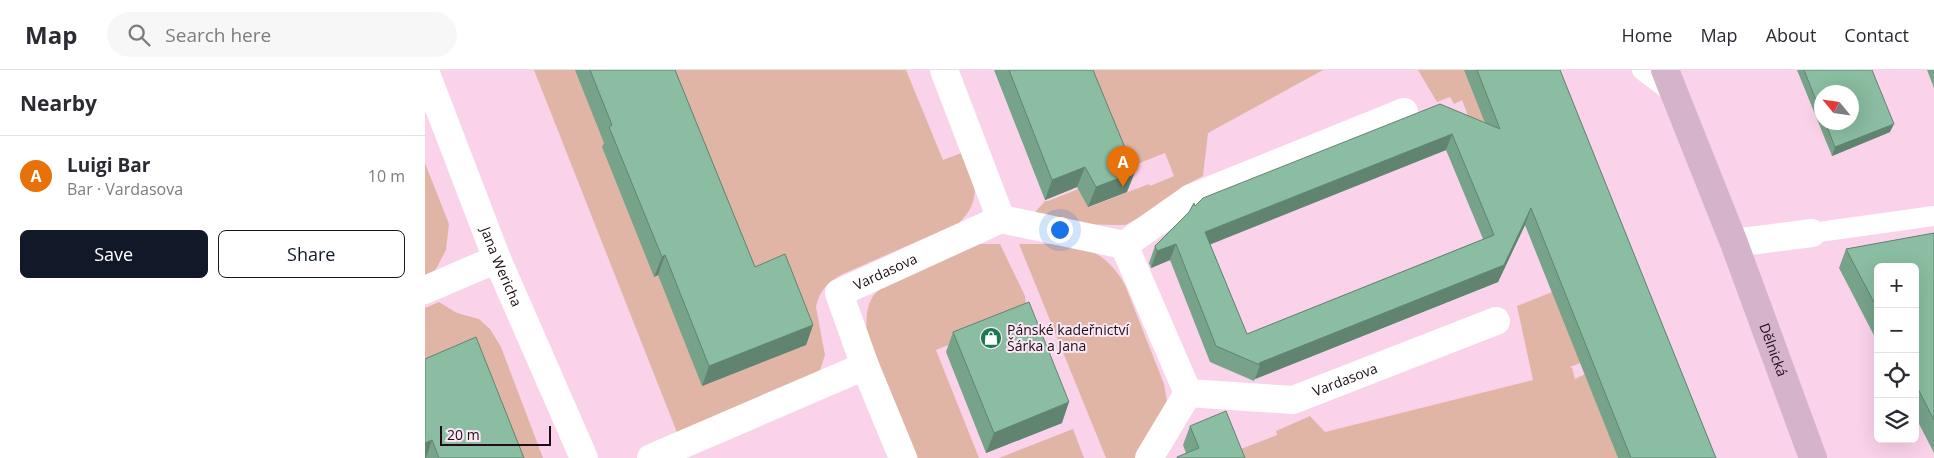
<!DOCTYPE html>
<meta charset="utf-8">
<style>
body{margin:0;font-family:"Open Sans",sans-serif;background:#f7f7f7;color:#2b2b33}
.controls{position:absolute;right:15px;bottom:15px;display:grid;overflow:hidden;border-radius:8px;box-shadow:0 5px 20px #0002}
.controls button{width:45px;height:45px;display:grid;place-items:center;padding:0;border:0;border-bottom:1px solid #e1e1e2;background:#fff;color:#2b2b33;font:25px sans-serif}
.compass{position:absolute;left:1389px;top:15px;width:45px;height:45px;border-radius:50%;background:#fff;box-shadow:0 5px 20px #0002;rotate:299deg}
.scale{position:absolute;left:15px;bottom:12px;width:111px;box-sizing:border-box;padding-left:5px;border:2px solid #1e0e19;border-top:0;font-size:14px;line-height:18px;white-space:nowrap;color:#1e0e19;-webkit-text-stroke:4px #fbe7f3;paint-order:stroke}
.you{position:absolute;left:634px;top:159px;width:18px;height:18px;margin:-12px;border:4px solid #fff;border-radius:50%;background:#1a73e8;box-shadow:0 0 0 8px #1a73e833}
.badge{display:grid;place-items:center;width:32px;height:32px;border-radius:50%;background:#111827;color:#fff;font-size:16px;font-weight:700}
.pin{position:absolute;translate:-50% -41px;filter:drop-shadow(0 1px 2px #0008)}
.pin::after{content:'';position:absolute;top:26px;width:18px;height:15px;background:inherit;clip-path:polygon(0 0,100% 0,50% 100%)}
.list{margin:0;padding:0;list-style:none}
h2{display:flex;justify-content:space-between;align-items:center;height:65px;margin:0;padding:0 20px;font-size:21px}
h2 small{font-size:16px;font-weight:400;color:#7c7c81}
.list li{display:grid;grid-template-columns:32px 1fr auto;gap:15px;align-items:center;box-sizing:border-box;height:80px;padding:0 20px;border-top:1px solid #e1e1e2}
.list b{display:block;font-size:19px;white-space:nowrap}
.list p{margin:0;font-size:16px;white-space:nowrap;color:#7c7c81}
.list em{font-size:16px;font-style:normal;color:#7c7c81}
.actions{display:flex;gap:10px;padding:15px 20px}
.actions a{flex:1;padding:11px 0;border:1px solid #111827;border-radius:8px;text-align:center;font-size:18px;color:#111827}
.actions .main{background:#111827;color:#fff}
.icon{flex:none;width:28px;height:28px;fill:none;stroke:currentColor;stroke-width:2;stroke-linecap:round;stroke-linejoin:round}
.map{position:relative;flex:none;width:1509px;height:388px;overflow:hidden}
header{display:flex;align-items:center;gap:30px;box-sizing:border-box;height:70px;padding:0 25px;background:#fff;border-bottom:1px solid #e1e1e2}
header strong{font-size:24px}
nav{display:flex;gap:28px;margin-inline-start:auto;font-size:18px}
.search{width:350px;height:45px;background:#f7f7f7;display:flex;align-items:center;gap:12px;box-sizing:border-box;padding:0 18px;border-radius:28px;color:#7c7c81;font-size:19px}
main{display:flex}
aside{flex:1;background:#fff}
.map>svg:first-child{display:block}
.green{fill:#e0b5a6}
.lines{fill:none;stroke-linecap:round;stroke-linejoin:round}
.lane{stroke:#fff;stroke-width:20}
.street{stroke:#fff;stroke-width:28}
.secondary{stroke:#d4b3cb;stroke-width:28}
.wall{fill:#77a38a;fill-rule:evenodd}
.shaded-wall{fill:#618471}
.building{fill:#8abda1;stroke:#618471;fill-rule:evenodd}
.labels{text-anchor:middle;stroke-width:4;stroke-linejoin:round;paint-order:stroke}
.street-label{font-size:14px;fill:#1e0e19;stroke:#fbe7f3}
.poi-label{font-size:14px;fill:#1e0e19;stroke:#fbe7f3;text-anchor:start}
</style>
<header>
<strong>Map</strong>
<div class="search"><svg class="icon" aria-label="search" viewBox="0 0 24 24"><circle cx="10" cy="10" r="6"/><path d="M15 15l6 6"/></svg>Search here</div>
<nav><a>Home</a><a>Map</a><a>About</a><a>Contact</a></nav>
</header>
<main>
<aside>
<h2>Nearby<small></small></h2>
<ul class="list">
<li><span class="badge" style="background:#e8710a">A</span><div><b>Luigi Bar</b><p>Bar · Vardasova</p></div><em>10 m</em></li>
</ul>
<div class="actions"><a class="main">Save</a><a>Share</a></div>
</aside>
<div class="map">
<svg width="1509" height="388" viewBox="0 0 1509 388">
<rect width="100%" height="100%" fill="#fad3eb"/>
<path class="green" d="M109,0H481L518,90L539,82C549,111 559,128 534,153L418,204C404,211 394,220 391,237L400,285L395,300L382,314L255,370Z
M652,0H898L783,63L778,106L755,118L757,124L700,155L628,154L605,148L620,131H623L661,116L664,137L724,114L725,116L749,106L740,83L694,101Z
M993,0H1121L1130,23L1047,56L1037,30L1029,34L1025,27L1012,32Z
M0,93L24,154L21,180L4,212L0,213Z
M554,174H575L600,226L602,244L511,280L554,388H493L441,261L442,243L444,234L448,226L462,211Z
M594,174C640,175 674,168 700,215L739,314L742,332L712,388H681Z
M1199,193L1155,293L1145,297L1147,298L1150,309L1160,304L1193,388H806L803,384L852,365L851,361L885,346L900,362L1108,310L1092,236Z
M14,232L32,243L54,249L65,259L76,277L118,388H85L0,298V238Z
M648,359L659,388H574Z"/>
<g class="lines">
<path class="lane" d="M1217,0L1249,24
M1387,163L1509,146"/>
<g class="street">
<path d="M519,0L576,149"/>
<path id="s1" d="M0,1L72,189L159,388"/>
<path d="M1309,173L1387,163"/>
<path d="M699,175L766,128L979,42"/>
<path d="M0,220L72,189"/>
<path id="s2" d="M763,323L868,330L1071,251"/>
<path d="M226,388L440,296"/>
<path id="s3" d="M478,388L440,296L414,223L576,149L699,175L763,323L724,388"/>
</g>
<path class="secondary" id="s4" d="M1240,0L1309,173L1388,388"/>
</g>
<path class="wall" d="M150,0H250L330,197L388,255L381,275L277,316L233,205L229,207L177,77L179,73Z
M569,0H668L702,122L663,137L652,117L620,130Z
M1039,0H1135L1291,388H1193L1100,155L1073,212L830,309L829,311L785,292L745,190L726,198L724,193L730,176L770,136L1060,53ZM1021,80L1058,169L822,264L785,174Z
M1372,0H1447L1465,62L1407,86ZM1396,22L1426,52H1396Z
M1502,0H1509V18Z
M1509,163V383L1490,346V197H1453V273L1414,198L1421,179Z
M528,262L637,353L561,383L521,282Z
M0,289L99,388H0Z
M765,356L820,388H752L761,383L758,375Z"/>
<path class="shaded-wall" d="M1469,54L1465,62L1407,86L1410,77Z
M1027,64L1021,80L774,179L780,162Z
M660,97L652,117L620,130L627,110Z
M710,102L702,122L663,137L671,117Z
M1106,138L1100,155L1073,212L830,309L835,295L834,293L1079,195Z
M751,174L745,190L726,198L732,181Z
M240,185L233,205L229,207L237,187Z
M388,255L381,275L277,316L284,296Z
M644,332L637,353L561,383L569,363Z
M7,370L1,388H0V373Z"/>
<path class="building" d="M165,0H250L330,197L360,184L388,255L284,296L240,185L237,187L184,57L187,55Z
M584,0H668L710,102L671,117L660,97L627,110Z
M1052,0H1135L1291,388H1206L1106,138L1079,195L834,293L835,295L791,276L751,174L732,181L730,176L764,142L769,133L770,136L778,128L1015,34L1075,59ZM1027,64L1069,165L822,264L780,162Z
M1379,0H1447L1469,54L1410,77L1400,52H1426V22H1396V43Z
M1509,163V350L1490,313V197H1453V240L1421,179Z
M604,232L644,332L569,363L528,262Z
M51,267L99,388H14L7,370L0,373V289Z
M801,341L820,388H752V387L774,378L765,356Z"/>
<defs>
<g id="shop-disc" transform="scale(1.125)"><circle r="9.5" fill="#1a7b53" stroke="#fbe7f3"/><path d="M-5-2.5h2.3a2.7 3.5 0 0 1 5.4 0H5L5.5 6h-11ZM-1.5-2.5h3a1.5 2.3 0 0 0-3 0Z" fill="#fff"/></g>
</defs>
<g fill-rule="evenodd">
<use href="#shop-disc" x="566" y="268"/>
</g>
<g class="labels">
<g class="street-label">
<text dy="5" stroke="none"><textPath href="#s1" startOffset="210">Jana Wericha</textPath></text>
<text dy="5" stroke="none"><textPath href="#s3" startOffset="228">Vardasova</textPath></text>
<text dy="5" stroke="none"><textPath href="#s4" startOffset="300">Dělnická</textPath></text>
<text dy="5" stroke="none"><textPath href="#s2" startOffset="161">Vardasova</textPath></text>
</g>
<g class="poi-label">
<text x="582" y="265">Pánské kadeřnictví<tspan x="582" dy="16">Šárka a Jana</tspan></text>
</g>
</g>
</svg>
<div class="controls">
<button>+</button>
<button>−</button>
<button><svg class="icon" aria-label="locate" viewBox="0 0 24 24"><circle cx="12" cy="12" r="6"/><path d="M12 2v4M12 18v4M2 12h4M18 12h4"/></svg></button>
<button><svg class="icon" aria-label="layers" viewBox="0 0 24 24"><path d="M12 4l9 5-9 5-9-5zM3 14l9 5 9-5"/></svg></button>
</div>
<svg class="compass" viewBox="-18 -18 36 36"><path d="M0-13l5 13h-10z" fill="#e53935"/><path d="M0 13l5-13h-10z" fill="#7c7c81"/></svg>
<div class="scale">20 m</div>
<div class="you"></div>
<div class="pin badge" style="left:698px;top:117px;background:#e8710a">A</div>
</div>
</main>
